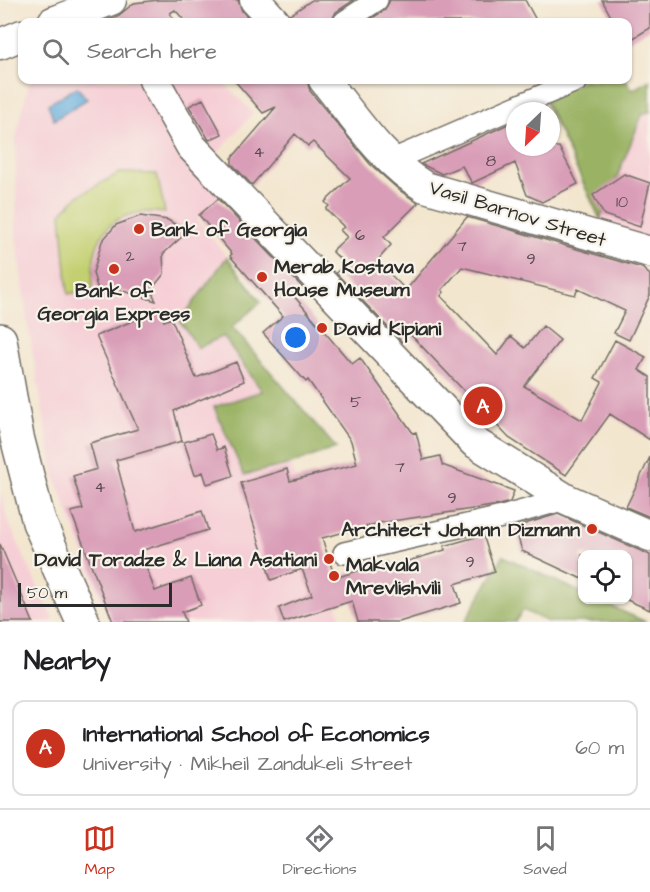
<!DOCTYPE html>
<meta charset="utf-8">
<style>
body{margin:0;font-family:"Architects Daughter",sans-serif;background:#f6f6f6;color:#202124}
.controls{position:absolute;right:18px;bottom:18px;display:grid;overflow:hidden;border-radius:12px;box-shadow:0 2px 4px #0004}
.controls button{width:54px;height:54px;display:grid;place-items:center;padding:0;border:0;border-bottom:2px solid #e0e0e0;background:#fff;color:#202124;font:30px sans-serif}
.compass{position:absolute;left:506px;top:102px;width:54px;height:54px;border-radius:50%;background:#fff;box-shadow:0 2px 4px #0004;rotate:205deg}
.scale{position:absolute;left:18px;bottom:15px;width:154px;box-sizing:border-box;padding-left:6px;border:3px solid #2b2b2b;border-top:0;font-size:16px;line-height:21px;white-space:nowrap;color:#2b2b2b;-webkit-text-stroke:4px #f7f3e8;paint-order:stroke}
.you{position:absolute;left:296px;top:338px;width:21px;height:21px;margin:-15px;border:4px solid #fff;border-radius:50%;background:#1a73e8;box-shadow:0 0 0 9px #1a73e833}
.badge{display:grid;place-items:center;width:39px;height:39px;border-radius:50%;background:#c8321e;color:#fff;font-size:20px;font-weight:700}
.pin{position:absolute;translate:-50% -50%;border:3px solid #fff;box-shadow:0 2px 6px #0006}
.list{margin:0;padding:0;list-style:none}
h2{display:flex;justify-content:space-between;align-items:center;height:78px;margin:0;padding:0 24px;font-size:26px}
h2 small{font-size:20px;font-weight:400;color:#757577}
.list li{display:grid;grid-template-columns:39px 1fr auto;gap:18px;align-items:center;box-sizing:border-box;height:96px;margin:0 12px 12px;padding:0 12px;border:2px solid #e0e0e0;border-radius:12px}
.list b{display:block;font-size:22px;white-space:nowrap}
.list p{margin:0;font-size:20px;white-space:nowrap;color:#757577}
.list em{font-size:20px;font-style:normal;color:#757577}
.icon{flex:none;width:33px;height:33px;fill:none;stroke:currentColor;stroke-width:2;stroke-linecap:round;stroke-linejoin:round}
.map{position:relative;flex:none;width:650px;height:622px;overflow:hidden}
.search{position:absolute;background:#fff;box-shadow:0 2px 4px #0004;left:18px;right:18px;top:18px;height:66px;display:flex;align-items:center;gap:15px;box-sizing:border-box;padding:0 21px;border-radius:12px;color:#757577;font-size:22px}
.sheet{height:186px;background:#fff}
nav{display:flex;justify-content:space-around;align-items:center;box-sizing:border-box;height:84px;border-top:2px solid #e0e0e0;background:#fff;font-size:16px;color:#757577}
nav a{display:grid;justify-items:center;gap:3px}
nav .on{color:#c8321e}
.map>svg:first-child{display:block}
.built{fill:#f6cfd6}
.green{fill:#c3d071;stroke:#777e4e;stroke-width:1.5}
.forest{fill:#9ab263;stroke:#626e47;stroke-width:1.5}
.water{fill:#66aede;stroke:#486c84;stroke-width:1.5}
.building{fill:#d99db7}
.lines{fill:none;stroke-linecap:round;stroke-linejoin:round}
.street-casing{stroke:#716c64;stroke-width:24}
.secondary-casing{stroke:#716c64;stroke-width:33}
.primary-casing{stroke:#716c64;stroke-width:36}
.street{stroke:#fff;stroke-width:21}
.secondary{stroke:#fff;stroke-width:30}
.primary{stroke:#fff;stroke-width:33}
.poi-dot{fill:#c8321e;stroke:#f7f3e8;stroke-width:2}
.labels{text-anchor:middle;stroke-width:4.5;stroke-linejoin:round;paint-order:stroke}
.number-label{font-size:16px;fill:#56484e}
.street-label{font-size:20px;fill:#2b2b2b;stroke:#f7f3e8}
.poi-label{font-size:20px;font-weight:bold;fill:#2b2b2b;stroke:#f7f3e8;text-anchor:start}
</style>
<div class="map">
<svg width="650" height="622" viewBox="0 0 650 622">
<rect width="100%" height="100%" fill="#f7f3e8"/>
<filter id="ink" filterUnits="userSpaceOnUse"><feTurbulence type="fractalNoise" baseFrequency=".0167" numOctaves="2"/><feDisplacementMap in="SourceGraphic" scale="12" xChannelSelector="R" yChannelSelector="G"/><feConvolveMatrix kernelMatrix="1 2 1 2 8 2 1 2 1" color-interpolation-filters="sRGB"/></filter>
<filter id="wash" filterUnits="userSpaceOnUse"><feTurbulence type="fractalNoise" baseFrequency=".008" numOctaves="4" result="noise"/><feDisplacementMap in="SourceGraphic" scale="24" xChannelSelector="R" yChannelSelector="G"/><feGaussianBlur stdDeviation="1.35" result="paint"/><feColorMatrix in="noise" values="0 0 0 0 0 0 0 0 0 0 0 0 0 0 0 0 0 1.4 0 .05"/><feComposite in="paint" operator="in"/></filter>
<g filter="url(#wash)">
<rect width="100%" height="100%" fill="#f3e6cf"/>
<path class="built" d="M33,80H221L253,113L209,163L231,186L197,218L227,257L181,321L222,336L262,391L215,407L244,475L291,464L342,622H110L54,475L27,320L16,236V137L29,82Z
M650,112V246L596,230L643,113Z
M0,490L7,519L54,622H0Z"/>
<path class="green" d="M119,173L157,174L165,213C109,206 89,238 93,290L68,294L61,213L78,196Z"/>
<path class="forest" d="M583,80H626L632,90L650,80V112L643,113L600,219L545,101Z
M227,257L261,302L232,327L336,448L291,464L244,475L214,407L262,391L223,336L198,348L180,321Z
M503,556L582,593V600H597L646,622H548L523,610L515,622H465Z"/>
<path class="water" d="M77,87L87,99L54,120L48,104Z"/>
<g id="blocks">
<path class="building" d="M158,0H238L242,11L252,22H186L175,10L170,13L175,22H103L118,16L134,3Z
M312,0H354L336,12L331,22H292L290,15Z
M390,0H525L537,22H366L385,10Z
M602,0H650V28L627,42V22H614Z
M234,80H307L310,91L370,164L399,190L418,203L384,237L391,245L377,261L406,290L467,217L642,268L650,275V295L629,340L614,333L625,311L578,289L575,295L462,267L442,290L444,292L441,296L497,355L511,336L525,348L543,326L560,340L524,386L582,420L602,382L595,378L615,340L646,357L639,370L650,377V440L610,414L566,475L509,438L409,333L402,342L336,273L345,264L332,251L347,237L340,230L344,227L326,209L329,206L325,202L350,178L313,142L308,146L295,134L252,185L232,164V158L276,107L263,113Z
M203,99L222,134L209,140L189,106Z
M515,121V147H559L578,184L542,202L527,195L515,163L472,183L462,166L442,174L421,164Z
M624,174L650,183L640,227L604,215L593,195Z
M218,199L302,287L293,295L352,364L360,358L413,433L416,432L423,460L440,456L442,465L514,491L510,502L499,505L379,523L322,538L335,578L386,562L388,567L445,550L444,546L483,535L495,572L455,584L461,603L399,622H358L352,601L284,622L279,608L312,595L302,569L271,580L241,483L287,469L290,481L357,464L351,441L308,380L306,382L263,333L283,316L230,256L232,254L199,215Z
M140,216L168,220L187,232L163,254L164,274L151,290L156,301L123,291L99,294L93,273L102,241L116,225Z
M159,310L164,321L171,318L196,378L236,362L244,381L174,411L182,441L116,460L135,532L202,511L208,530L140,551L155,591L191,578L201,605L182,612L186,622H113L71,512L83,509L73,476L97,469L90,443L138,429L96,336Z
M211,434L217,450L224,447L233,476L207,484L203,472L195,475L184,442Z
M650,457V517L626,507Z
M558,514L650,555V610L627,600V555H582V579L522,551L515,527Z
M0,544L33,622H0Z"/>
</g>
</g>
<g filter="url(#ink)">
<use href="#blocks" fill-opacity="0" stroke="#716c64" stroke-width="1.5"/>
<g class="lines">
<g class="street-casing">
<path id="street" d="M344,22L377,0
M390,161L578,80
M344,553L502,517L566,499"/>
</g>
<g class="secondary-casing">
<path id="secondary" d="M255,0L275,22
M53,22L111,0
M0,44L22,35
M154,80L191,146L474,442L566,499L650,536
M324,80C355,118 383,162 425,187L650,252"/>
</g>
<g class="primary-casing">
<path id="primary" d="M0,340L17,437L39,522L83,622"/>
</g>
<use href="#street" class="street"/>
<use href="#secondary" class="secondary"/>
<use href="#primary" class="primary"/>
</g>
</g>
<g class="poi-dot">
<circle cx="139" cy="229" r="6"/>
<circle cx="114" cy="269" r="6"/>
<circle cx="262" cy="277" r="6"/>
<circle cx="322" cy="328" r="6"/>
<circle cx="592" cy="529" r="6"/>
<circle cx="329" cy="559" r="6"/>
<circle cx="334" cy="576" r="6"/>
</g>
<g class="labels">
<g class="number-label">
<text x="259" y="157">4</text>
<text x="491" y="166">8</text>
<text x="622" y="207">10</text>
<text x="360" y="240">6</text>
<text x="462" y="251">7</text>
<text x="130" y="261">2</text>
<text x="531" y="264">9</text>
<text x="356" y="407">5</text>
<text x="400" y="472">7</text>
<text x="100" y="492">4</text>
<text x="452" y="503">9</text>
<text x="470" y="567">9</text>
</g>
<g class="street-label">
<text transform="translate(518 213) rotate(17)" y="7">Vasil Barnov Street</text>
</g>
<g class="poi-label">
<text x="151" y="236">Bank of Georgia</text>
<text x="274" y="273">Merab Kostava<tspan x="274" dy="23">House Museum</tspan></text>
<text x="114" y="297" text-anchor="middle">Bank of<tspan x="114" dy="23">Georgia Express</tspan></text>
<text x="334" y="335">David Kipiani</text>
<text x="580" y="536" text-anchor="end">Architect Johann Dizmann</text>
<text x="317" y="566" text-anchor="end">David Toradze &amp; Liana Asatiani</text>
<text x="346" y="571">Makvala<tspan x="346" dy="23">Mrevlishvili</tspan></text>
</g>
</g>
</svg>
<div class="controls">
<button><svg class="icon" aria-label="locate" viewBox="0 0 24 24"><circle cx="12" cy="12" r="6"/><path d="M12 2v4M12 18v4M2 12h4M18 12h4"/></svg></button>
</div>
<svg class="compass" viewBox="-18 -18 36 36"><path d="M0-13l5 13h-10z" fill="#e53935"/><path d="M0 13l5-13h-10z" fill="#757577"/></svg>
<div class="scale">50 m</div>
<div class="you"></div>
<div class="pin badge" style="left:483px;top:406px">A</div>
<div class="search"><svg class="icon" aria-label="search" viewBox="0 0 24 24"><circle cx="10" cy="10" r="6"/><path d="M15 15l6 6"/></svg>Search here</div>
</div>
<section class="sheet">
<h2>Nearby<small></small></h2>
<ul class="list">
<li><span class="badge">A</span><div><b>International School of Economics</b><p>University · Mikheil Zandukeli Street</p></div><em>60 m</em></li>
</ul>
</section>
<nav>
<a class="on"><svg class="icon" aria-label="map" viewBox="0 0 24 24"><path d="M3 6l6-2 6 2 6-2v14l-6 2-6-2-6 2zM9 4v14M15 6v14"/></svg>Map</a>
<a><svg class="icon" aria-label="directions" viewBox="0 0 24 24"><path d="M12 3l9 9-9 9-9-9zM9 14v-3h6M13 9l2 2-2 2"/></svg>Directions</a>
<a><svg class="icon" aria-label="saved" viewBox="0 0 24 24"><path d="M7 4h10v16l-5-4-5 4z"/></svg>Saved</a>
</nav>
